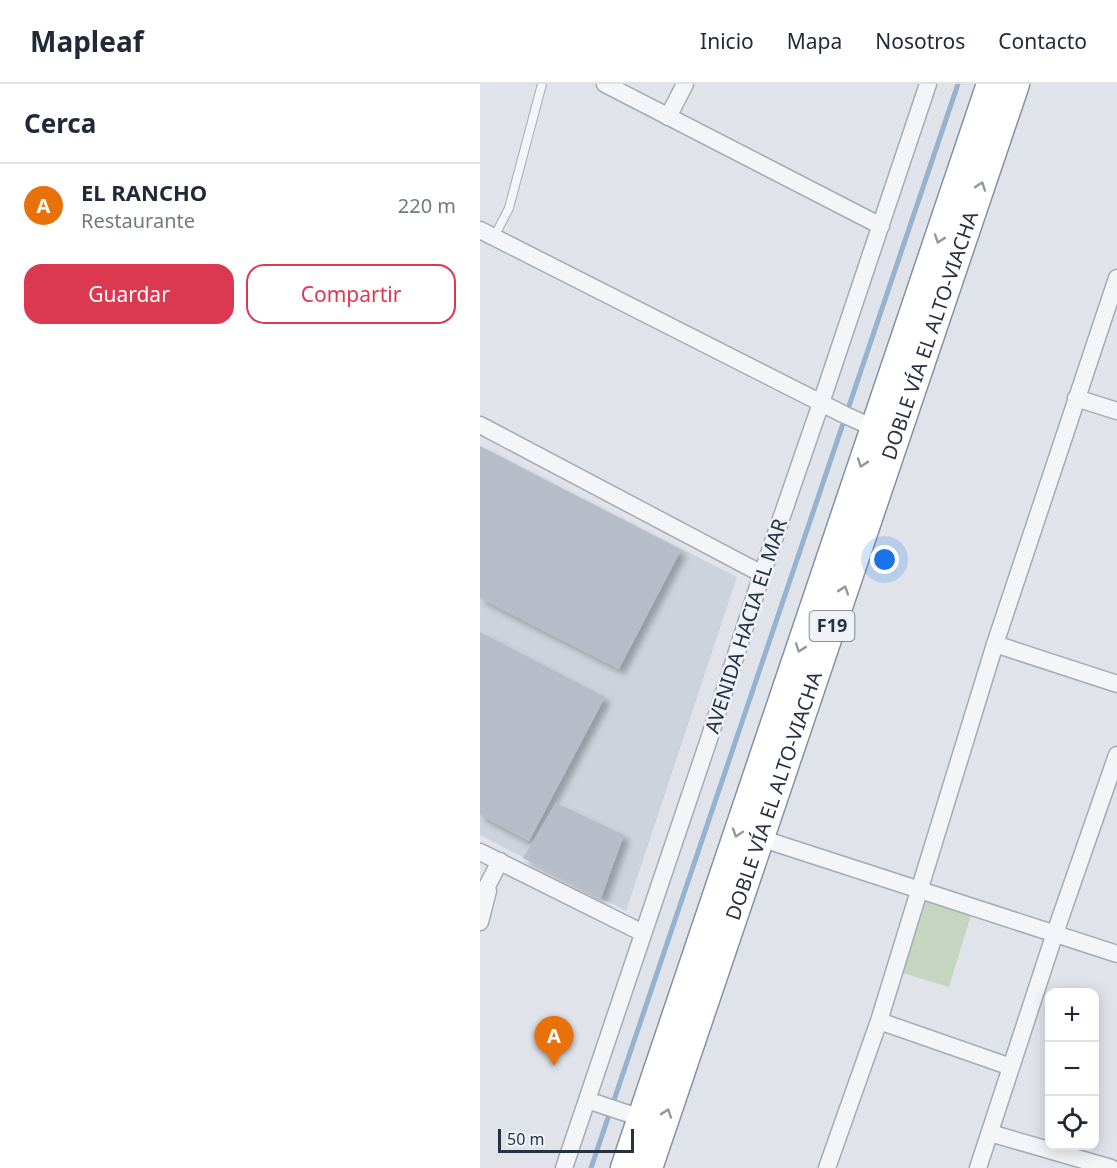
<!DOCTYPE html>
<html lang="es">
<meta charset="utf-8">
<style>
body{margin:0;font-family:"Noto Sans",sans-serif;background:#f2f2f3;color:#1f2937}
.controls{position:absolute;right:18px;bottom:18px;display:grid;overflow:hidden;border-radius:12px;box-shadow:0 3px 15px #0003}
.controls button{width:54px;height:54px;display:grid;place-items:center;padding:0;border:0;border-bottom:2px solid #e0e1e3;background:#fff;color:#1f2937;font:30px sans-serif}
.scale{position:absolute;left:18px;bottom:15px;width:136px;box-sizing:border-box;padding-left:6px;border:3px solid #273143;border-top:0;font-size:16px;line-height:21px;white-space:nowrap;color:#273143;-webkit-text-stroke:4px #eff3f7;paint-order:stroke}
.you{position:absolute;left:405px;top:476px;width:21px;height:21px;margin:-15px;border:4px solid #fff;border-radius:50%;background:#1a73e8;box-shadow:0 0 0 9px #1a73e833}
.badge{display:grid;place-items:center;width:39px;height:39px;border-radius:50%;background:#db3952;color:#fff;font-size:20px;font-weight:700}
.pin{position:absolute;translate:-50% -50px;filter:drop-shadow(0 2px 3px #0008)}
.pin::after{content:'';position:absolute;top:32px;width:21px;height:18px;background:inherit;clip-path:polygon(0 0,100% 0,50% 100%)}
.list{margin:0;padding:0;list-style:none}
h2{display:flex;justify-content:space-between;align-items:center;height:78px;margin:0;padding:0 24px;font-size:26px}
h2 small{font-size:20px;font-weight:400;color:#747a83}
.list li{display:grid;grid-template-columns:39px 1fr auto;gap:18px;align-items:center;box-sizing:border-box;height:84px;padding:0 24px;border-top:2px solid #e0e1e3}
.list b{display:block;font-size:22px;white-space:nowrap}
.list p{margin:0;font-size:20px;white-space:nowrap;color:#747a83}
.list em{font-size:20px;font-style:normal;color:#747a83}
.actions{display:flex;gap:12px;padding:18px 24px}
.actions a{flex:1;padding:14px 0;border:2px solid #db3952;border-radius:18px;text-align:center;font-size:21px;color:#db3952}
.actions .main{background:#db3952;color:#fff}
.icon{flex:none;width:33px;height:33px;fill:none;stroke:currentColor;stroke-width:2;stroke-linecap:round;stroke-linejoin:round}
.map{position:relative;flex:none;width:637px;height:1084px;overflow:hidden}
header{display:flex;align-items:center;gap:36px;box-sizing:border-box;height:84px;padding:0 30px;background:#fff;border-bottom:2px solid #e0e1e3}
header strong{font-size:28px}
nav{display:flex;gap:33px;margin-inline-start:auto;font-size:21px}
main{display:flex}
aside{flex:1;background:#fff}
.map>svg:first-child{display:block}
.built{fill:#cdd3dc}
.green{fill:#c5d5c0}
.lines{fill:none;stroke-linecap:round;stroke-linejoin:round}
.stream{stroke:#97b2ce;stroke-width:5}
.building{fill:#b6bdc8;filter:url(#shadow)}
.lane-casing{stroke:#a5abb5;stroke-width:10}
.street-casing{stroke:#a5abb5;stroke-width:19}
.highway-casing{stroke:#8691a2;stroke-width:31}
.lane{stroke:#f3f5f8;stroke-width:8}
.street{stroke:#f3f5f8;stroke-width:16}
.highway{stroke:#fff;stroke-width:28}
.oneway{stroke:#9398a1}
.labels{text-anchor:middle;stroke-width:5;stroke-linejoin:round;paint-order:stroke}
.shield{fill:#eff3f7;stroke:#636b79;stroke-width:1.5}
.shield-label{font-size:18px;font-weight:bold;fill:#273143}
.street-label{font-size:20px;fill:#273143;stroke:#eff3f7}
</style>
<header>
<strong>Mapleaf</strong>
<nav><a>Inicio</a><a>Mapa</a><a>Nosotros</a><a>Contacto</a></nav>
</header>
<main>
<aside>
<h2>Cerca<small></small></h2>
<ul class="list">
<li><span class="badge" style="background:#e8710a">A</span><div><b>EL RANCHO</b><p>Restaurante</p></div><em>220 m</em></li>
</ul>
<div class="actions"><a class="main">Guardar</a><a>Compartir</a></div>
</aside>
<div class="map">
<svg width="637" height="1084" viewBox="0 0 637 1084">
<defs>
<filter id="shadow"><feDropShadow dx="5.5" dy="5.5" stdDeviation="3" flood-color="#0004"/></filter>
</defs>
<rect width="100%" height="100%" fill="#e0e4ea"/>
<path class="built" d="M0,362L257,493L146,827L0,751Z"/>
<path class="green" d="M443,802L495,818L469,903L416,887Z"/>
<g class="lines">
<path class="stream" d="M111,1084L478,0"/>
</g>
<path class="building" d="M0,362L201,466L139,585L0,514Z
M0,548L125,613L49,757L0,731Z
M76,719L144,751L121,814L43,774Z"/>
<g class="lines">
<g class="lane-casing">
<path id="lane" d="M14,153L29,124L62,0"/>
</g>
<g class="street-casing">
<path id="street" d="M125,0L401,142
M188,33L205,0
M0,146L365,331L394,344
M596,314L637,327
M0,341L282,490
M515,560L637,600
M280,754L637,870
M0,768L163,849
M0,816L20,777
M0,838L8,807
M399,937L531,983
M107,1016L161,1034
M510,1049L631,1084
M84,1084L228,658L282,490L341,319L448,0
M347,1084L399,937L515,560L637,194
M498,1084L575,849L637,671"/>
</g>
<g class="highway-casing">
<g id="highway">
<path d="M145,1084L511,0"/>
<path id="s1" d="M168,1084L535,0"/>
</g>
</g>
<use href="#lane" class="lane"/>
<use href="#street" class="street"/>
<use href="#highway" class="highway"/>
</g>
<defs><path id="oneway-chevron" d="M-2-3.5L2.5 0L-2 3.5" fill="none" stroke-width="1.6" stroke-linecap="round" stroke-linejoin="round" transform="scale(1.5)"/></defs>
<g class="oneway">
<use href="#oneway-chevron" transform="translate(501 102) rotate(-71)"/>
<use href="#oneway-chevron" transform="translate(459 155) rotate(109)"/>
<use href="#oneway-chevron" transform="translate(382 379) rotate(109)"/>
<use href="#oneway-chevron" transform="translate(364 506) rotate(-71)"/>
<use href="#oneway-chevron" transform="translate(320 564) rotate(109)"/>
<use href="#oneway-chevron" transform="translate(257 749) rotate(108)"/>
<use href="#oneway-chevron" transform="translate(187 1029) rotate(-71)"/>
</g>
<g class="labels">
<rect class="shield" x="329.5" y="527" width="45" height="30" rx="4.5"/>
<g class="shield-label">
<text x="352" y="548">F19</text>
</g>
<g class="street-label">
<text dy="7" stroke="none"><textPath href="#s1" startOffset="879">DOBLE VÍA EL ALTO-VIACHA</textPath></text>
<text transform="translate(266 542) rotate(-72)" y="7">AVENIDA HACIA EL MAR</text>
<text dy="7" stroke="none"><textPath href="#s1" startOffset="393">DOBLE VÍA EL ALTO-VIACHA</textPath></text>
</g>
</g>
</svg>
<div class="controls">
<button>+</button>
<button>−</button>
<button><svg class="icon" aria-label="locate" viewBox="0 0 24 24"><circle cx="12" cy="12" r="6"/><path d="M12 2v4M12 18v4M2 12h4M18 12h4"/></svg></button>
</div>
<div class="scale">50 m</div>
<div class="you"></div>
<div class="pin badge" style="left:74px;top:982px;background:#e8710a">A</div>
</div>
</main>
